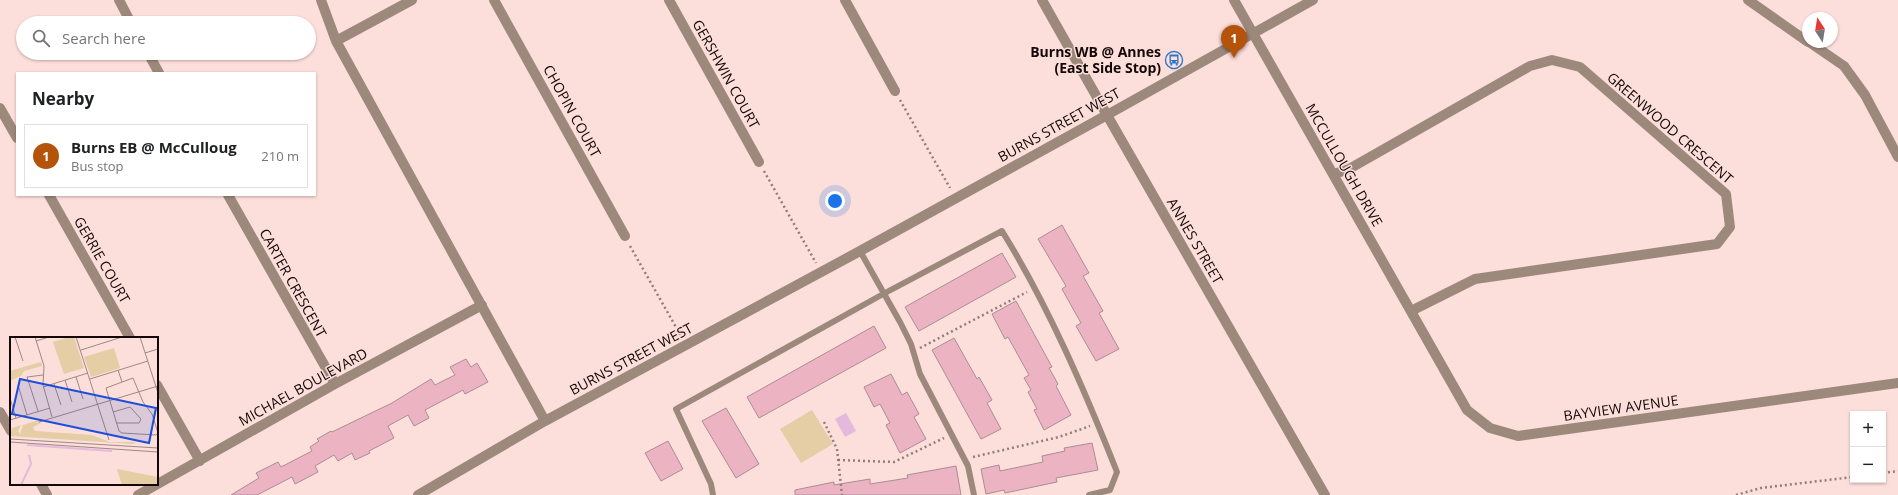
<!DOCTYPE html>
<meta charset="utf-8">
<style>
body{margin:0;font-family:"Open Sans",sans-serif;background:#f6f6f6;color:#202124}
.controls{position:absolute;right:12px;bottom:12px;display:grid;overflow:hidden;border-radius:0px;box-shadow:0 1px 3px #0004}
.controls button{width:36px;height:36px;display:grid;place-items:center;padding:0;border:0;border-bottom:1px solid #e0e0e0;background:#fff;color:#202124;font:20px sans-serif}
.compass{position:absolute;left:1802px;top:12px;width:36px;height:36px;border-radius:50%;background:#fff;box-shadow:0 1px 3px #0004;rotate:348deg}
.you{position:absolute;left:835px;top:201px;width:14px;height:14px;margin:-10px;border:3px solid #fff;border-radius:50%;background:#1a73e8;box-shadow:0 0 0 6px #1a73e833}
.badge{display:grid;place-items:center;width:26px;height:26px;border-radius:50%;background:#b45309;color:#fff;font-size:13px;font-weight:700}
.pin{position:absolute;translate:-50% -33px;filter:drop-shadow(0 1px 2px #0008)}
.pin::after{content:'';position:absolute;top:21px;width:14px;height:12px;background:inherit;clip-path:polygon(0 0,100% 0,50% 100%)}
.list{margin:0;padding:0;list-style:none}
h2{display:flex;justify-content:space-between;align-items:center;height:52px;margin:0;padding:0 16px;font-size:17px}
h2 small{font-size:13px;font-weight:400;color:#757577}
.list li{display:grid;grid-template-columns:26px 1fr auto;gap:12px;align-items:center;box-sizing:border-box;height:64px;margin:0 8px 8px;padding:0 8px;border:1px solid #e0e0e0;border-radius:0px}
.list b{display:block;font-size:15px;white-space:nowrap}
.list p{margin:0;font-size:13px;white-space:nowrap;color:#757577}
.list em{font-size:13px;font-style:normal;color:#757577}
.icon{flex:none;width:22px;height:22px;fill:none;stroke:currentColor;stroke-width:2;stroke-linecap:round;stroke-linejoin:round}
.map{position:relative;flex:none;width:1898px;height:495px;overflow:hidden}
.search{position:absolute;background:#fff;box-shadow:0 1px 3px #0004;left:16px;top:16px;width:300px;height:44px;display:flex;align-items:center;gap:10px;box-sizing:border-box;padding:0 14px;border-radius:22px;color:#757577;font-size:15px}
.panel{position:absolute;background:#fff;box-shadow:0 1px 3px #0004;left:16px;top:72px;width:300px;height:124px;border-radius:0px}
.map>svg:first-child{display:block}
.green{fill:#e5cda5}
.water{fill:#e5b9dc}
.building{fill:#ecb4c3;stroke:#ac8c95}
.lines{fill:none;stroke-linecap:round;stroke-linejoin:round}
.path{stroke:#927d7a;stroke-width:2.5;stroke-dasharray:2 3;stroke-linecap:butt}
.service{stroke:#9d897c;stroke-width:6}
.minor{stroke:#9d897c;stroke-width:10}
.tertiary{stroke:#9d897c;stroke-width:10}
.labels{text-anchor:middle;stroke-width:3;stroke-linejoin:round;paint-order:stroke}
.poi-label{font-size:14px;font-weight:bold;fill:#130807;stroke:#fcdeda;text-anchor:end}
.street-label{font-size:14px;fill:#130807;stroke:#fcdeda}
.inset-river{fill:none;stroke:#e5b9dc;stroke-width:2}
.inset-road{fill:none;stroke:#9f8886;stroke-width:1}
.view{fill:#1d4ed8;fill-opacity:0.15;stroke:#1d4ed8;stroke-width:2}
.inset-edge{fill:none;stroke:#130807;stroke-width:2}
</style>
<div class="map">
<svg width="1898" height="495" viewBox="0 0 1898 495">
<rect width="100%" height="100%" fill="#fcdeda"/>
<path class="green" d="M812,410L833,444L801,463L780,429Z"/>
<path class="water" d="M846,413L856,431L845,437L835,419Z"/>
<path class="building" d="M1062,225L1089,273L1083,276L1103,311L1099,313L1119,349L1096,361L1076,326L1081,323L1062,289L1066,286L1038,239Z
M1002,253L1016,277L919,331L905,307Z
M1016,301L1052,367L1049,368L1058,384L1056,386L1071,415L1044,430L1034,410L1037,409L1028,392L1031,390L1024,378L1029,375L1008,337L1005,339L992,314Z
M874,326L886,348L759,418L747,397Z
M954,338L977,379L979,377L992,400L987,403L1001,429L981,439L932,350Z
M466,359L471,367L477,363L488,382L465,394L463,390L425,410L429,418L414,426L408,415L388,426L394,438L369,451L370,453L355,460L352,453L338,461L334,455L315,466L318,472L295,484L292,477L257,495H231L259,478L256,473L278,462L281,467L312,451L310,447L319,441L317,439L331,431L332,432L392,403L431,379L435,385L455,375L450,367Z
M891,374L902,395L907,392L919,414L914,417L926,439L900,453L886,425L890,423L880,404L874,407L864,387Z
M726,408L759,464L736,478L702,421Z
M668,441L683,469L661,481L645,453Z
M1092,443L1098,470L1056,478L1057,482L1005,493L1004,490L986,494L981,469L999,465L1000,471L1043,462L1042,456L1065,451L1064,448Z
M956,466L961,495H795V490L834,482V485L870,479V484L908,478L907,475Z"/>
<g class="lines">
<path class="path" d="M900,100L950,188
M764,171L816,263
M630,246L681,336
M920,348L1027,292
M824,422L837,449L842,495
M973,457L1059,437L1090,426
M838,460L894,462L944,438
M1883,473L1898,471
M1736,495L1761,488L1853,477"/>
<path class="service" d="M860,251L900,322L911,344L920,374L968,466L974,495
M713,495L711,484L676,409L885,293L1002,231C1048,305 1085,391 1117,472L1110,490L1089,495"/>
<path class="minor" d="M119,0L131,23
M321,0L336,41L545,421
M494,0L625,236
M669,0L759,162
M845,0L895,91
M1234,0L1467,410L1490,428L1518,436L1898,383
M1748,0L1808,42
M336,41L412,0
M1809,42L1844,66L1865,95L1898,157
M148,53L159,73
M0,108L17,138
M1334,174L1349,169L1530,66L1552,60L1580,67L1726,194L1730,227L1717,244L1475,279L1411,311
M49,195L130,338
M228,195L335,384
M157,385L200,461
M0,412L11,431
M41,484L47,495
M138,495L335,384L482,305
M418,495L545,421L860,251L1107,115L1325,495"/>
<path class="tertiary" d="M1042,0L1107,115L1313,0"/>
</g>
<defs>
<g id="bus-ring" transform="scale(0.9)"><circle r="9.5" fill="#fcdeda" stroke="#2d77c7" stroke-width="1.5"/><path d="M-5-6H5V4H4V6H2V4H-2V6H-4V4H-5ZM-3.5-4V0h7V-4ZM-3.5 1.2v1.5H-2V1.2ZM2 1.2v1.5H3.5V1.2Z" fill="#2d77c7"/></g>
</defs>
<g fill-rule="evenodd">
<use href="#bus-ring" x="1174" y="60"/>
</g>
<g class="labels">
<g class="poi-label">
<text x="1161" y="57">Burns WB @ Annes<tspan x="1161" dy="16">(East Side Stop)</tspan></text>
</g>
<g class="street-label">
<text transform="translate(726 74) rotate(61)" y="5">GERSHWIN COURT</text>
<text transform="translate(572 111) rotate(61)" y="5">CHOPIN COURT</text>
<text transform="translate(1059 125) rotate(-29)" y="5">BURNS STREET WEST</text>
<text transform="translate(1670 128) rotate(41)" y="5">GREENWOOD CRESCENT</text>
<text transform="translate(1344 165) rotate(60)" y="5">MCCULLOUGH DRIVE</text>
<text transform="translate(1195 241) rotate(60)" y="5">ANNES STREET</text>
<text transform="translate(102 260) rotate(60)" y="5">GERRIE COURT</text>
<text transform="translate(293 283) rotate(61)" y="5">CARTER CRESCENT</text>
<text transform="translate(631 359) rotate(-28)" y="5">BURNS STREET WEST</text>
<text transform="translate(303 387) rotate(-29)" y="5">MICHAEL BOULEVARD</text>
<text transform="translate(1621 408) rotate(-8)" y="5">BAYVIEW AVENUE</text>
</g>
</g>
<g transform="translate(10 337)">
<rect width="148" height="148" fill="#fcdeda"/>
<path d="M59,0H64L74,31L54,37L43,5ZM104,11L110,31L81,40L74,20ZM31,25L32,29L14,34L11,39L0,44V34ZM29,83L31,86L23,90L25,94L82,98L100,105H126L123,107L0,99L2,91L11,88L8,94L10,97L13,88ZM107,132L148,140V148H112Z" fill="#e5cda5"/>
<path class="inset-river" d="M17,108L102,114M11,148L21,127L19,118"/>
<path class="inset-road" d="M5,0L13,24M25,0L34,29L33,48L42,80M66,0L99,103M130,0L148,56M26,4L39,0M71,13L112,0M135,16L148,12M108,33L112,45M66,40L73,62M123,41L133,65L142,77L148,96L146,98L112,96L109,94L96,51ZM80,42L138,24M55,43L62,65M44,47L51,68M8,48L17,78M33,50L78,36M0,61L6,81M28,74L17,40L33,38M103,75L120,70L131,82L129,86H106M0,83L40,71M29,85L148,49M0,102L148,111M0,105L148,115"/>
<path class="view" d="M10,42L146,71L139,106L2,77Z"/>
<rect width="148" height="148" class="inset-edge"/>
</g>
</svg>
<div class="controls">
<button>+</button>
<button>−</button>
</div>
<svg class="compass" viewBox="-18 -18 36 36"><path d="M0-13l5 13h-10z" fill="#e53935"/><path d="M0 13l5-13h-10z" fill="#757577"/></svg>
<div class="you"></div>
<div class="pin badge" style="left:1234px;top:58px">1</div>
<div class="search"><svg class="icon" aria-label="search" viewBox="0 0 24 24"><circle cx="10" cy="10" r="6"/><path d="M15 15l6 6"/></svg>Search here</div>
<section class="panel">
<h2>Nearby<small></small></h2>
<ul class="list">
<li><span class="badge">1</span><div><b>Burns EB @ McCulloug</b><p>Bus stop</p></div><em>210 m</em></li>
</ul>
</section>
</div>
